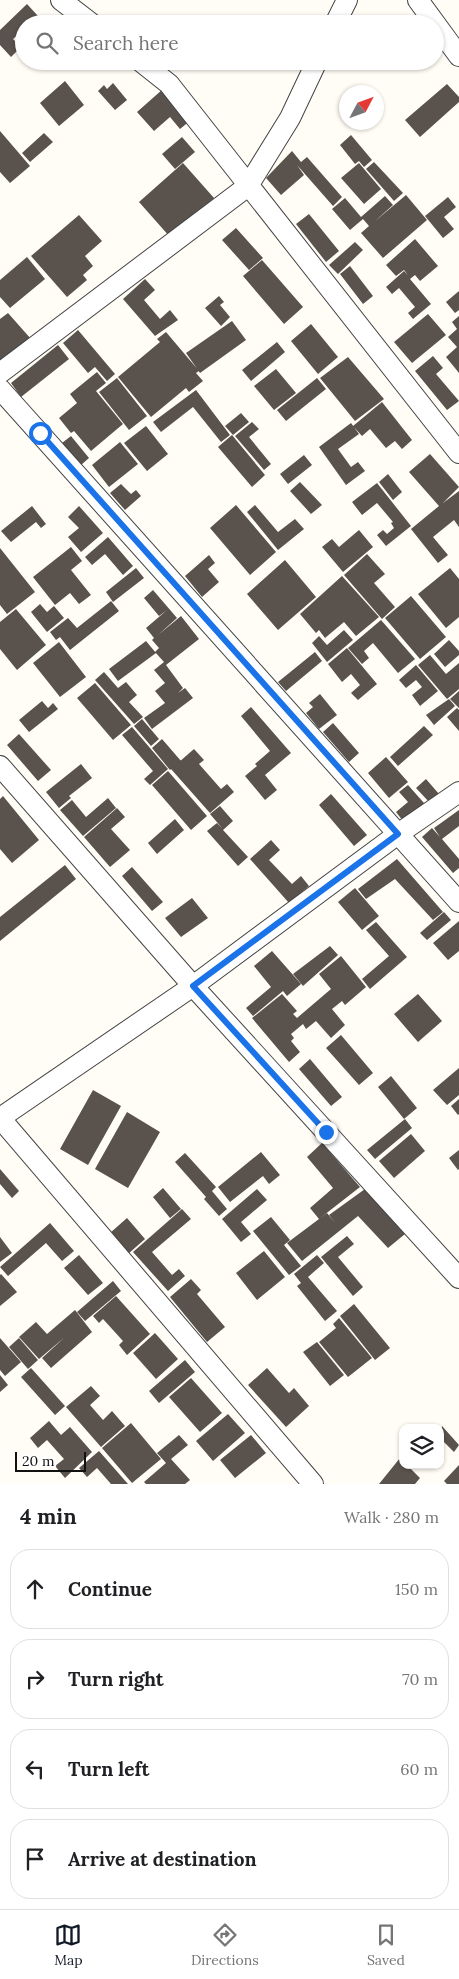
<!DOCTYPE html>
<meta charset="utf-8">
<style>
body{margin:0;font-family:Lora,serif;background:#f6f6f6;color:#202124}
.controls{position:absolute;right:15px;bottom:15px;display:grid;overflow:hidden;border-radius:10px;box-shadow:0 1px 4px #0004}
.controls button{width:45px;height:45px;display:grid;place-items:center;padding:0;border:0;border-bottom:1px solid #e0e0e0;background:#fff;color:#202124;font:25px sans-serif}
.compass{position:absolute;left:339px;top:85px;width:45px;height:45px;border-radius:50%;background:#fff;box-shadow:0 1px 4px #0004;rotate:49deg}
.scale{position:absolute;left:15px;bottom:12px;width:71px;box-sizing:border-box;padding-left:5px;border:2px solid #111;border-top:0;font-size:14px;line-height:18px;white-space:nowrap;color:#111;-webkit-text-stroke:4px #fff;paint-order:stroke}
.stop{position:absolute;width:15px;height:15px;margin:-11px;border:4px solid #1a73e8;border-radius:50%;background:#fff}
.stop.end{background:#1a73e8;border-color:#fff;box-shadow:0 1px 5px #0008}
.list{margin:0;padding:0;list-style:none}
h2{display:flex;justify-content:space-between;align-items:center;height:65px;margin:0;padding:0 20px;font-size:21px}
h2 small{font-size:16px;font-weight:400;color:#757577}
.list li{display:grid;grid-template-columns:32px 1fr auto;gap:15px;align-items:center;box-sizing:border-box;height:80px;margin:0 10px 10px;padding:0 10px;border:1px solid #e0e0e0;border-radius:20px}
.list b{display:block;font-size:19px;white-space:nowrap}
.list em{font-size:16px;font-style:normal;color:#757577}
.icon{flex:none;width:28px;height:28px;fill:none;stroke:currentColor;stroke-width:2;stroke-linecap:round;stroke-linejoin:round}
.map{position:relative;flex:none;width:459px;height:1484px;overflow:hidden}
.search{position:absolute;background:#fff;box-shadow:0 1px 4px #0004;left:15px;right:15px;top:15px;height:55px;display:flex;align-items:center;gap:12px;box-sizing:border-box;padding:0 18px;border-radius:28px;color:#757577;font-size:19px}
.sheet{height:425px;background:#fff}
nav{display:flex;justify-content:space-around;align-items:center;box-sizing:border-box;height:70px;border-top:1px solid #e0e0e0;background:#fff;font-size:14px;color:#757577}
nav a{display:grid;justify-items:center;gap:2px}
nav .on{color:#111827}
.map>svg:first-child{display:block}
.building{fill:#5a524d}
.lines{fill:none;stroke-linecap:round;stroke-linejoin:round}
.minor-casing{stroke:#444;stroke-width:22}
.minor{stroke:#fff;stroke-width:20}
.route{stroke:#1a73e8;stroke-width:6}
</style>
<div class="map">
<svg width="459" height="1484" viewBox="0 0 459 1484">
<rect width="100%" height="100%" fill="#fffdf5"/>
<path class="building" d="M27,4L38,16L30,24H24V30L13,39L21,47L11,57L0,45V30Z
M65,81L84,105L59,126L40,103Z
M113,83L127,100L115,110L98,91L104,85L107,89Z
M447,84L459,97V102L420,137L405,120Z
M163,89L191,120L180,129L170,117L154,131L137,112Z
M0,131L30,166L10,183L0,172Z
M44,133L53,142L30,162L22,153Z
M351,135L372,160L364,167L359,161L355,164L340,145Z
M182,137L195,152L175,169L162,154Z
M292,151L301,162L307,157L342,197L333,206L297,165L304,175L281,195L266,178Z
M374,162L403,193L394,201L366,169Z
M183,163L214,198L170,237L139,202Z
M359,163L381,189L364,204L341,178Z
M406,195L427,220L383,258L361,233L369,226L363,219L350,230L332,209L345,198L361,217L385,196L393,205L374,222Z
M448,197L456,207L444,217L454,229L443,238L425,216Z
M309,214L339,251L326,262L296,224Z
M79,215L102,241L85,256L93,266L83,275L87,280L67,297L31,256Z
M236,228L263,258L249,270L222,240Z
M415,239L438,266L420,281L415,275L410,279L431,304L413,319L408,313L415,307L399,288L392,294L386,287L404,271L408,275L404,270L396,276L386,265Z
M355,242L363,250L338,274L329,265Z
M27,257L45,279L10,308L0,297V280Z
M262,260L303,307L284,324L243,276Z
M350,266L373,296L363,304L340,274Z
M145,279L155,290L144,300L160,319L170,310L178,320L155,336L123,299Z
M459,291V310L455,313L446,302Z
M219,296L224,302L220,305L230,317L221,326L205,308Z
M8,313L31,339L0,366V319Z
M428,314L446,335L412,363L394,342Z
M459,316V373L446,357L457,347L448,337L457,329L452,322Z
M232,321L246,340L200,373L186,353Z
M311,324L338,357L318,374L291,341Z
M78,330L115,374L107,381L95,367L88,373L63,343Z
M166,332L199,371L196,373L203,381L189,392L186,388L151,417L118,377L160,342L157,339Z
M277,342L285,352L251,381L242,370Z
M58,345L69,359L21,397L11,383Z
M433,356L443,368L436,374L459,401L447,410L415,371Z
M348,357L384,399L355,421L320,378Z
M276,369L296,393L274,410L254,386Z
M97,372L106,383L96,391L123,424L91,451L74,431L71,433L59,418L77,403L70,394Z
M117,378L147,416L129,430L99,392Z
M317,378L326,389L286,421L277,410Z
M196,390L230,435L221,442L193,407L161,432L153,422Z
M382,402L412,440L402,449L395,441L386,448L370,429L362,436L353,426Z
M241,413L249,422L233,435L225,426Z
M252,422L259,429L249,437L271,464L264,470L235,436Z
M351,423L359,434L338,449L351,467L358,462L365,471L346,485L319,447Z
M146,426L168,454L147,471L124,443Z
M232,435L265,475L252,487L218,447Z
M71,436L89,458L81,465L62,443Z
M120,442L138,464L109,487L92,465Z
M430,454L459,487L443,503L459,491V527L454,520L433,537L448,555L438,563L411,529L439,506L409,472Z
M304,455L312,465L288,484L280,474Z
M388,474L402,492L393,500L379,482Z
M300,482L322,505L311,514L290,491Z
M377,483L411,526L386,546L377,535L383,530L387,534L394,528L391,523L393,522L377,503L362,515L352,502Z
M121,484L131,494L136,490L141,496L125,510L110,493Z
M236,505L276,552L250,575L210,528Z
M255,505L278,532L295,519L304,529L278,550L247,512Z
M32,506L46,524L41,528L36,522L11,542L1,531Z
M79,506L103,533L81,552L68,537L79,528L68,517Z
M359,530L373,547L343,572L322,547L332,539L339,547Z
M108,537L133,566L123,575L105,554L92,565L85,557Z
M71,547L82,561L71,570L91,595L79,604L70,593L55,605L33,577Z
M0,548L35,592L7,614L0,605Z
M367,554L385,574L374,583L395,607L382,619L344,575Z
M209,555L215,563L208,569L219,582L202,597L185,576Z
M285,560L316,597L278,630L247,594Z
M136,568L144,578L113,602L106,592Z
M450,568L459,579V617L446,628L418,594Z
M342,576L379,617L356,636L344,622L325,638L319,630L316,633L300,614Z
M153,590L177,618L158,635L181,616L199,639L166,665L183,688L178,693L185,688L193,698L152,729L144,718L165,703L155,691L165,683L154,670L164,662L155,652L159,648L152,640L154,638L146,628L167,610L159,616L144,598Z
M411,596L446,637L420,659L385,618Z
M111,601L119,611L70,650L60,637L56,640L50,632L68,618L77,628Z
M40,604L47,612L54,606L64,618L47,632L31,612Z
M16,609L46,645L17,670L0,649V622Z
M381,620L415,659L398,673L373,643L364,651L369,658L362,664L348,648Z
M344,630L353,640L327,662L312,643L319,636L327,645Z
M449,640L459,651V655L445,667L434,654Z
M146,641L156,653L118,681L109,669Z
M59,642L86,677L60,697L33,663Z
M347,648L377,684L358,700L351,693L360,685L351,674L342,682L328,664Z
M315,652L322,661L286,691L278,682Z
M430,655L446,674L459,663V689L447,699L418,665Z
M416,665L438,691L420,706L412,695L422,687L416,680L406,688L399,680Z
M104,672L118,688L126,682L137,695L129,702L143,717L134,724L95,680Z
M95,683L131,725L113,740L77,698Z
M459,691V708L450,699Z
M320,694L337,715L319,729L306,713L313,707L309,703Z
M449,699L455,706L434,725L426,715Z
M42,701L48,708L53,703L58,709L29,732L19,720Z
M251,707L291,753L265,775L277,790L265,800L245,776L257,766L255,764L270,751L241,716Z
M457,708L459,710V731L447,717Z
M142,719L159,739L151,746L134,726Z
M333,723L359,753L349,762L323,732Z
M424,726L433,735L398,766L390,757Z
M132,727L168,769L150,785L144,779L153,771L122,735Z
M19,734L51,770L38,781L7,745Z
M162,739L181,761L170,770L152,748Z
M194,749L204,760L199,764L221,789L227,784L234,792L210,813L171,769Z
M386,757L408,782L389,798L368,773Z
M81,764L92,778L69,796L71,798L59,808L46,792Z
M168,771L207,816L191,830L152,785Z
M426,779L439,794L430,803L416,788Z
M408,785L424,803L403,821L396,812L408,802L399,792Z
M331,794L367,835L354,846L319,805Z
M3,796L39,840L12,863L0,849V799Z
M108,798L116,808L83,836L60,810L72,800L86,817Z
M220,806L233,821L223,830L248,857L238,866L207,831L217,823L222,828L210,814Z
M117,808L125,817L111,829L130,850L110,867L84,837Z
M459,810V826L442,839L459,859V868L453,873L422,837L432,828L440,837L434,828Z
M175,819L184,830L157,854L148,843Z
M271,840L280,850L269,860L292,884L301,876L309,886L289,903L250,859Z
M397,859L443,912L433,920L395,879L366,899L358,889Z
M65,865L76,879L0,941V917Z
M132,867L163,902L152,911L122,876Z
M355,888L379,916L362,930L338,902Z
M192,898L208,918L181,937L165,918Z
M444,912L451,920L427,940L420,933Z
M459,921V951L448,960L433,943Z
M376,922L407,957L370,989L362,979L389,956L366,930Z
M330,946L338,955L303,986L293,974Z
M272,951L301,984L287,996L283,991L253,1016L246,1008L271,987L254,966Z
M341,956L366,987L345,1005L342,1001L332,1009L345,1025L331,1038L316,1021L306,1029L303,1024L291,1034L294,1038L291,1041L300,1052L289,1062L252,1018L282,994L297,1011L293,1014L297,1018L331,989L319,974Z
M418,994L442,1021L418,1042L394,1014Z
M341,1035L373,1073L359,1085L326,1048Z
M310,1059L342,1097L331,1106L299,1069Z
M459,1068V1095L447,1105L433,1090Z
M391,1076L417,1108L404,1119L378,1087Z
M93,1090L121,1106L88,1165L60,1149Z
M459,1099V1114L458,1115L451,1106Z
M127,1112L160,1132L128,1188L95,1169Z
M405,1119L412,1128L375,1159L367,1150Z
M411,1134L425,1151L394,1178L379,1161Z
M322,1143L360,1187L319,1219L310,1208L333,1188L307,1157Z
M459,1150V1169L458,1170L449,1158Z
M261,1152L280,1175L269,1184L263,1176L230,1202L218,1187Z
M185,1153L216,1187L212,1191L227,1209L219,1216L204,1199L206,1197L175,1162Z
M0,1169L19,1191L12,1198L0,1184Z
M163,1188L181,1209L170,1218L153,1197Z
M257,1189L267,1200L241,1222L251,1234L241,1242L222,1219Z
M365,1189L405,1234L388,1248L358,1216L302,1261L287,1243L327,1213L335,1223L329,1215Z
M182,1209L191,1219L152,1252L172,1275L179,1269L185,1276L168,1291L133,1252Z
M271,1217L290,1240L284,1245L301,1266L289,1275L253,1231Z
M127,1218L145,1239L128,1254L110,1233Z
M50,1223L74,1251L62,1261L46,1243L8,1276L0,1267Z
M347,1236L354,1244L338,1257L363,1287L353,1296L321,1257Z
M0,1237L12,1253L0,1262Z
M264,1251L285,1277L257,1300L236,1273Z
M79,1255L103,1283L88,1295L64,1268Z
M317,1255L324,1263L308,1277L337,1311L325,1321L297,1286L301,1283L294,1274Z
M1,1274L17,1292L0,1306V1275Z
M191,1279L201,1290L197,1294L225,1327L207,1342L170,1297Z
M113,1281L121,1291L85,1321L77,1312Z
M116,1296L150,1334L127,1355L119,1345L123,1341L103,1319L99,1323L93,1316Z
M354,1304L390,1348L375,1360L340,1316Z
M75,1310L92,1332L51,1368L42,1358L65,1337L39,1359L19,1337L36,1322L47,1334Z
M339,1318L372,1358L348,1377L319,1342L336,1328L333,1324Z
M155,1333L178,1359L156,1379L133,1353Z
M0,1338L21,1362L5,1376L0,1370Z
M19,1338L38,1360L28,1369L9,1347Z
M317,1342L344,1375L330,1386L303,1352Z
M185,1360L195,1372L159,1403L149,1391Z
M31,1368L65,1406L55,1415L21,1377Z
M267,1368L289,1393L294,1388L309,1406L286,1427L248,1385Z
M0,1375L8,1385L0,1392Z
M191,1378L222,1413L200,1432L169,1397Z
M91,1386L100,1396L90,1405L103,1420L112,1411L125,1426L101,1447L66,1407Z
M228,1414L245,1433L213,1461L196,1441Z
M49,1421L61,1435L70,1427L92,1452L65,1478L55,1466L64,1459L47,1440L38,1448L30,1438Z
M131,1423L161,1459L132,1483L102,1448Z
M442,1426L459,1445L454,1452L440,1438Z
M179,1435L188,1445L171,1459L190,1480L185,1484H146L144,1482L166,1463L157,1453Z
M251,1435L266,1453L235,1478L220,1460Z
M99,1451L128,1484H111L97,1468L87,1477L79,1468Z
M400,1458L403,1465H407L420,1478L415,1484H379Z
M459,1465V1484H447L444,1481Z"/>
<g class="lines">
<g class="minor-casing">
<path id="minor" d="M61,0L92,24
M418,0L459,56
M335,24L347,0
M140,61L169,84L459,453
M0,373L248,186L290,118L317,61
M0,389L459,902
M0,766L193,986L459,1278
M0,1118L193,986L398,834L459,792
M0,1118L313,1484"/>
</g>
<use href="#minor" class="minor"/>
</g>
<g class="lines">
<path class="route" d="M40,433L398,834L193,986L326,1132"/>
</g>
</svg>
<div class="controls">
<button><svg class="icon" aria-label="layers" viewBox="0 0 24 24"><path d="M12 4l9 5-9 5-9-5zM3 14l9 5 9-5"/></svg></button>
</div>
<svg class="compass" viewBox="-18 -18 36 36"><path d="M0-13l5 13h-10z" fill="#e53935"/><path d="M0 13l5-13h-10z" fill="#757577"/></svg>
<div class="scale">20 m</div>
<div class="stop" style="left:40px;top:433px"></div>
<div class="stop end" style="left:326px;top:1132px"></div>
<div class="search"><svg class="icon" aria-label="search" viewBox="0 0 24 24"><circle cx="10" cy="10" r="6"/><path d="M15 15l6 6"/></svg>Search here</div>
</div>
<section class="sheet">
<h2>4 min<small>Walk · 280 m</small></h2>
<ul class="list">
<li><svg class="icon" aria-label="ahead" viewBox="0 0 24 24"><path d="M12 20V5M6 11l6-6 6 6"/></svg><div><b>Continue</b></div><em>150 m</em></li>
<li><svg class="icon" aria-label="right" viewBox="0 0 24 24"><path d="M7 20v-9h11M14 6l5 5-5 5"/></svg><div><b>Turn right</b></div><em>70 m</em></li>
<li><svg class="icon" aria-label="left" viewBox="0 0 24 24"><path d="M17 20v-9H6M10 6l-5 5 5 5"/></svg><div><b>Turn left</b></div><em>60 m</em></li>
<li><svg class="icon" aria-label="arrive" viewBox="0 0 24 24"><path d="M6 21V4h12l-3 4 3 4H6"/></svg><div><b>Arrive at destination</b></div></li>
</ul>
</section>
<nav>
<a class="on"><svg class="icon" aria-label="map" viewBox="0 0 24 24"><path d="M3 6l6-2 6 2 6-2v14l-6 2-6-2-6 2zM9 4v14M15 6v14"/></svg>Map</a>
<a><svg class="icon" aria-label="directions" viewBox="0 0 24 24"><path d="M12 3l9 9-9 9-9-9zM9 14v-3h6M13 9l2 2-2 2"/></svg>Directions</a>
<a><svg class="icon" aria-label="saved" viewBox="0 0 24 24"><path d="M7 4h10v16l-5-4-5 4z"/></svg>Saved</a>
</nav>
